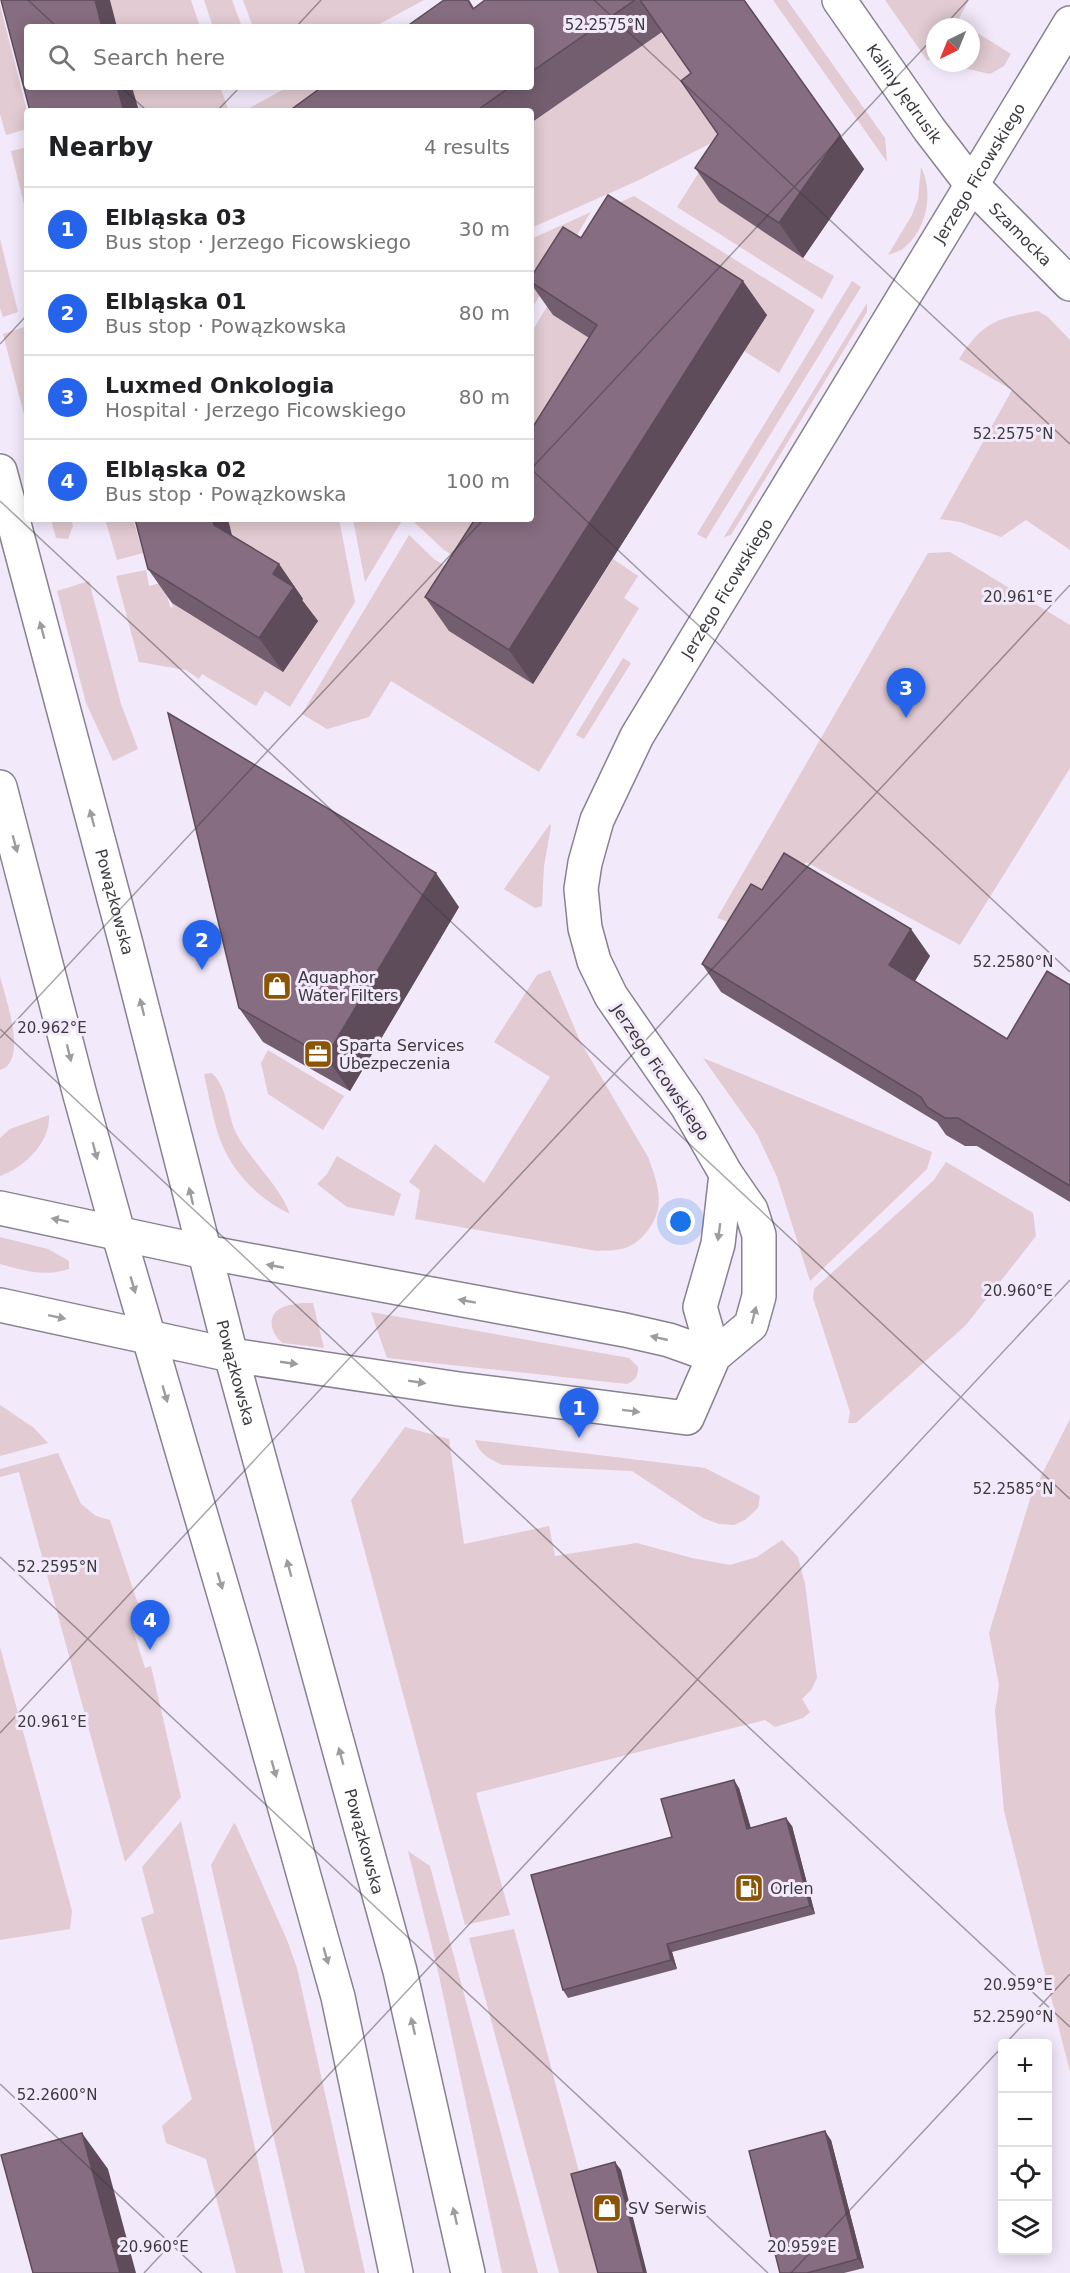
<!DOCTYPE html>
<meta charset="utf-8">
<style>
body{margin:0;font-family:"DejaVu Sans",sans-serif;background:#f6f6f6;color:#202124}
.controls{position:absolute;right:18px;bottom:18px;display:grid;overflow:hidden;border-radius:6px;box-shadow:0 3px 15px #0003}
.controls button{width:54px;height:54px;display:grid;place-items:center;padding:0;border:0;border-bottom:2px solid #e0e0e0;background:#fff;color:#202124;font:30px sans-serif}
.compass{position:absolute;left:926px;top:18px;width:54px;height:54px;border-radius:50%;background:#fff;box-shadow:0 3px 15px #0003;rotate:223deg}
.you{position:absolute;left:681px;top:1222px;width:21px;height:21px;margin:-15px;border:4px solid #fff;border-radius:50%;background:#1a73e8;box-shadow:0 0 0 9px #1a73e833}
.badge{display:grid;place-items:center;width:39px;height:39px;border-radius:50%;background:#2563eb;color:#fff;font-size:20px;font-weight:700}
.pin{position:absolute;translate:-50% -50px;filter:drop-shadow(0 2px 3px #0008)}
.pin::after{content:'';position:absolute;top:32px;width:21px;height:18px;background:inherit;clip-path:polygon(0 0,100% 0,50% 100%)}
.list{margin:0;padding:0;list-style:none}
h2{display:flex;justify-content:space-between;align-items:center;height:78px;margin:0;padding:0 24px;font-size:26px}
h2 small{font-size:20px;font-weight:400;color:#757577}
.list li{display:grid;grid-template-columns:39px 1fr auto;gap:18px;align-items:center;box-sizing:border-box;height:84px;padding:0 24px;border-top:2px solid #e0e0e0}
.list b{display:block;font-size:22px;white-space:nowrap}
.list p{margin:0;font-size:20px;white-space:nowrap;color:#757577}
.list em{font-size:20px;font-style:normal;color:#757577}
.icon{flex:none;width:33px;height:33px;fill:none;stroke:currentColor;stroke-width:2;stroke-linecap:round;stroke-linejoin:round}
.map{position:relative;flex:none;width:1070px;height:2273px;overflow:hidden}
.search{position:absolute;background:#fff;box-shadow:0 3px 15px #0003;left:24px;top:24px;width:510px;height:66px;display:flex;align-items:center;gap:15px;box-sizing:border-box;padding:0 21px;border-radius:6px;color:#757577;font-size:22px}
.panel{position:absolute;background:#fff;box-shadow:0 3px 15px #0003;left:24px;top:108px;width:510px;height:414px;border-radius:6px}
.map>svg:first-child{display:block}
.green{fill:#e2cbd2}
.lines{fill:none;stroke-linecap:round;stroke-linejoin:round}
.minor-casing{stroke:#898190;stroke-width:36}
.major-casing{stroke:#898190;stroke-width:36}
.minor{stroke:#fff;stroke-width:33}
.major{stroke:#fff;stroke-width:33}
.wall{fill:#735e6f}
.shaded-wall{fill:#5e4c5a}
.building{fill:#866d81;stroke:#5e4c5a;stroke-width:1.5}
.oneway{fill:#9e9c9f}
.ticks{fill:none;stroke:#3c393f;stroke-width:1.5;stroke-opacity:0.45}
.labels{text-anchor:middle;stroke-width:6;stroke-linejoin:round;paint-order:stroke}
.street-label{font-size:16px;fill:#3c393f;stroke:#f2e9fa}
.poi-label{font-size:16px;fill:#3c393f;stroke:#f2e9fa;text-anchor:start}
.ticks-label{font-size:15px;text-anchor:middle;fill:#3c393f;stroke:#f2e9fa;stroke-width:6;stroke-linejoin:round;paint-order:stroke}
</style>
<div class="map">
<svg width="1070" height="2273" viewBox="0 0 1070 2273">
<rect width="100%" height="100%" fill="#f2e9fa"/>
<path class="green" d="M110,0H191L200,27H117Z
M204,0H232L242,27H213Z
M243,0H424L374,27H253Z
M773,0H787L885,138L887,162Z
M885,0H969L958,20L968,27H935V61L927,60Z
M0,5L27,111V129L6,135L0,114Z
M971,29L1011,54L1004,66L990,74L942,63H971Z
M662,32L715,107L721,138L637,181L531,228V123Z
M132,87H220L229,111H138Z
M288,87H343L356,111H244Z
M27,147V217L11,151Z
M704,164L803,258L834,276L822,299L677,207Z
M921,167C934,192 927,228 905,247C901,251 893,253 888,255L912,215L918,199Z
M634,196L815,310L779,373L744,351L553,315L621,359L531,502V333L607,208Z
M591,212L531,310V239Z
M0,239L18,312L3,317L0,308Z
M852,281L861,287L706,539L697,534Z
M867,303V312L731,535L724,537Z
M1038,311L1048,317L1070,340V550L1026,520L1001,537L960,522L940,519L1012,390L959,359C982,323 996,318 1038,311Z
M24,327L27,341V426L3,334Z
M51,519H71L73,526L68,539L56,538Z
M105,519H133L143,553L117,560Z
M228,519H339L355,602L290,707L265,691L256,706L202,674L199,679L186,670L139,662L116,576L146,570L149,586L164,582L170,607L173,608L172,603L297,608L303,599L238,559Z
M353,519H403L365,582Z
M417,519H520L485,575L444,550L415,523Z
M409,535L434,559L478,586L533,684L613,559L638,576L624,598L639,608L539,772L391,681L369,717L327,729L302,714Z
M950,552L1070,625V768L960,945L806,862L782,895L757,887L734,924L717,918L928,553Z
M89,581L121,704L138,749L113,761L86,703L57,591Z
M623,658L631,663L584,739L576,735Z
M550,824L551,826L544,866L542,906L535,908L504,889Z
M550,970L580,1041L648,1157C659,1187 667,1209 644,1235C639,1241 629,1248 621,1249C613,1251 605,1250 597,1251L415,1219L420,1190L409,1182L435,1144L484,1183L550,1077L494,1042L537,975Z
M0,976C5,997 29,1062 0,1070Z
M268,1050L344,1096L323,1130L268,1094L261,1063Z
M703,1058L932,1152L927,1169L810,1281L777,1177L757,1134Z
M212,1073C228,1088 227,1114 236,1133C251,1161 280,1186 290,1214C260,1200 233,1173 221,1142C213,1121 209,1096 204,1074Z
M49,1115C51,1142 24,1168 0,1176V1138L10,1129Z
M337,1156L401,1194L394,1216L347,1207L317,1184L327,1174Z
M946,1162L1033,1213L1036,1236L966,1325L856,1423H848L850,1412L813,1298L814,1289L934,1180Z
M0,1237L48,1249L69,1261V1269C43,1277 26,1271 0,1264Z
M302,1303H313L324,1348L283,1343C271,1334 265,1315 283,1307C288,1305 296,1304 302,1303Z
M371,1312L629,1358L638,1367C638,1376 636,1380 627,1384L387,1358Z
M0,1405L34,1428L48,1443L0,1456Z
M1070,1419V2072L1004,1811L995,1711L999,1685L989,1633L1031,1496Z
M405,1427L449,1439L464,1544L549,1526L555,1556L637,1543L692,1558L730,1565L757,1557L782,1540L798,1557L805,1584L817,1678L811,1690L802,1699L810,1712L803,1718L775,1727L765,1720L476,1793L510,1915L465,1925L351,1500Z
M475,1440L705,1468L760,1496L758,1508L745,1520L734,1525L719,1524L703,1518L632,1471L502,1465C490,1459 479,1454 475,1440Z
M58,1453L81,1504L96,1516L110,1520L145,1625L133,1630L145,1668L151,1666L181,1797L125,1862L19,1472L0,1477V1469Z
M0,1647L72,1911L70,1929L0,1940Z
M181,1821L283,2273H236L206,2159L166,2143L162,2126L192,2099L141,1918L154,1913L142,1867Z
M234,1823L236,1825L287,1940L297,1968L365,2273H305L211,1865Z
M408,1851L430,1866L538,2273H502L438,1971Z
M514,1929L581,2179L599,2273H559L469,1938Z"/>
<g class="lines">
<g class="minor-casing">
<g id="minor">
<path id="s1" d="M839,0L929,129L972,185L1070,284"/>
<path d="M0,1208L205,1252L625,1330L669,1340L714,1356"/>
<path id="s2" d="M0,1305L231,1355L459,1389L687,1418L714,1356L751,1325L759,1296V1235L751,1210L726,1174L687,1106L611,996L594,961L585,928L581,889L585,863L597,820L637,736L1070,23"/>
<path d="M714,1356L700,1307L718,1244L726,1174"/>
</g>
</g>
<g class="major-casing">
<g id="major">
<path id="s3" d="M0,471L125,940L231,1355L400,1971L468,2273"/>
<path d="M0,787L80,1095L118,1232L241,1652L338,1997L396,2273"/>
</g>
</g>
<use href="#minor" class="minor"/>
<use href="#major" class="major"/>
</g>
<path class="wall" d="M469,0L474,8L485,0H744L864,169L803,258L719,202L695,168L718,134L691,73L662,32L531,123V111H289L322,87H531V27H406Z
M581,238L767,315L533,684L449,631L425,597L589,338L553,315L531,284V277Z
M233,536L279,564L303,599L302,600L318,621L283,672L172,603L148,569Z
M762,890L930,956L915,981L1007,1039L1070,985V1202L977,1146H965L946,1135L937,1122L721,992L702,964Z
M459,907L350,1091L263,1042L239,1008Z
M739,1788L751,1828L792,1826L815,1914L672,1952L677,1969L568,1998L563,1990Z
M831,2140L864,2268L844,2273H780Z"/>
<path class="shaded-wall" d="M95,0H110L117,27H102Z
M117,87H132L139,111H124Z
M840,135L864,169L803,258L779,223Z
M743,281L767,315L533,684L509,650Z
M213,519H228L238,559L214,525Z
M279,564L303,599L302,600L318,621L283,672L259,638L273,574Z
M436,873L459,907L350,1091L326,1057Z
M911,929L930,956L908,992L889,965Z
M734,1780L739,1788L753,1837L747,1829Z
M786,1818L792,1826L815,1914L810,1906Z
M667,1944L672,1952L677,1969L671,1960Z
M825,2131L831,2140L864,2268L858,2259Z
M82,2133L108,2169L136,2273H120Z
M615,2162L621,2170L647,2273H644Z"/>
<path class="building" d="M1,0H95L102,27H27V87H117L124,111H30Z
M444,0H468L473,9L485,0H635L531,72V27H406Z
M640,0H744L840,135L779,223L695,168L718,134L681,81L691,73Z
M322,87H510L476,111H289Z
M608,195L743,281L509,650L425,597L475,519H531V430L597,325L531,282V277L563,227L581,238Z
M135,519H213L214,525L279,564L273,574L294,587L259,638L148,569Z
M168,713L436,873L326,1057L239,1008Z
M784,853L911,929L889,965L1007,1039L1047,971L1070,985V1186L958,1118H945L927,1107L921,1097L702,964L751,884L762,890Z
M734,1780L747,1829L786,1818L810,1906L667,1944L671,1960L563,1990L531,1875L672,1837L661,1799Z
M825,2131L858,2259L807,2273H780L749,2151Z
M82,2133L120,2273H33L1,2155Z
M615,2162L644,2273H598L571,2174Z"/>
<defs><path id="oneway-solid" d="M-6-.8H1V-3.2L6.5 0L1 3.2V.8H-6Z" transform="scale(1.5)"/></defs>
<g class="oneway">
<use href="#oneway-solid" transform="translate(42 630) rotate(-105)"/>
<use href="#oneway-solid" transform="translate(92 818) rotate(-105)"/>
<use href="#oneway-solid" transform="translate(15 844) rotate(75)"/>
<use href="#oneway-solid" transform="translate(142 1007) rotate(-104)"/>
<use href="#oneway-solid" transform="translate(69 1053) rotate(76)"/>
<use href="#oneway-solid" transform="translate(95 1151) rotate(75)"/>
<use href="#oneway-solid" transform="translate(191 1196) rotate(-104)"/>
<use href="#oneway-solid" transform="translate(60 1220) rotate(-168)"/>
<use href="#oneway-solid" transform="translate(719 1232) rotate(98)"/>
<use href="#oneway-solid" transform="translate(275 1266) rotate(-169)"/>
<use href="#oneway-solid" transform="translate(133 1285) rotate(74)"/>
<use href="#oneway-solid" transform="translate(467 1301) rotate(-170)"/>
<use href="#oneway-solid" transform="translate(754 1315) rotate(-76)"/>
<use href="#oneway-solid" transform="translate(57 1317) rotate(12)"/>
<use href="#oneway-solid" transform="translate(659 1338) rotate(-167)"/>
<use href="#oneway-solid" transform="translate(289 1363) rotate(8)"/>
<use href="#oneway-solid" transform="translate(417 1382) rotate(9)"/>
<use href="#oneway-solid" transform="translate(165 1394) rotate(74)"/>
<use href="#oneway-solid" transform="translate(631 1411) rotate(7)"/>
<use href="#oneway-solid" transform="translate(289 1568) rotate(-105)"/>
<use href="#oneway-solid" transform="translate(220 1581) rotate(73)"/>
<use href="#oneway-solid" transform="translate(341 1756) rotate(-105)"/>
<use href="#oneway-solid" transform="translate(274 1769) rotate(74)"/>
<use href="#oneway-solid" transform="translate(326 1956) rotate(74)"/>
<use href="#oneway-solid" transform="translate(413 2026) rotate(-103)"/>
<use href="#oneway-solid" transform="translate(455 2216) rotate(-103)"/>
</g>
<path class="ticks" d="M28,0L57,27M594,0L1070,444M296,27L321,0M943,27L968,0M121,87L147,111M217,111L240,87M0,344L27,315M531,469L935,36M531,469L1070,972M0,501L1070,1499M0,1029L1070,2027M0,1038L484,519M0,1557L768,2273M0,1733L1070,585M1005,2044L1070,1974M0,2084L202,2273M144,2273L1070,1280M791,2273L1002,2047"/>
<defs>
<g id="shop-square" transform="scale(1.5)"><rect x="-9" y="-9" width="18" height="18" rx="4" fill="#8b5603" stroke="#f2e9fa"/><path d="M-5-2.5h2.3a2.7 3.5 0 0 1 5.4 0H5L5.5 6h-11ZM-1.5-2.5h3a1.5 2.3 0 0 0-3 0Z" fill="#fff"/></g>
<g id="office-square" transform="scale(1.5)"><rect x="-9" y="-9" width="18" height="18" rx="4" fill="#8b5603" stroke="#f2e9fa"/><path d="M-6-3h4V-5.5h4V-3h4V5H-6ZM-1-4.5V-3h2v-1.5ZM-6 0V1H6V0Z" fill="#fff"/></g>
<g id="fuel-square" transform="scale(1.5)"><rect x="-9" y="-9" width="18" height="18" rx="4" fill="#8b5603" stroke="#f2e9fa"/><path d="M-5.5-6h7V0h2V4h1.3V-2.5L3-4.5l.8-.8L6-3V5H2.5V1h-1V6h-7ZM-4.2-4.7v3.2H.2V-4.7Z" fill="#fff"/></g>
</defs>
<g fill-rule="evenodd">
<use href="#shop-square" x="277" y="986"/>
<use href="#office-square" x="318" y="1054"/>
<use href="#fuel-square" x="749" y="1888"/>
<use href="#shop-square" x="607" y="2208"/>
</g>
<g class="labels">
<g class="street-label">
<text dy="6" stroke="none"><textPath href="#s1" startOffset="114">Kaliny Jędrusik</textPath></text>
<text dy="6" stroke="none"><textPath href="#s2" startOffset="2121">Jerzego Ficowskiego</textPath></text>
<text dy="6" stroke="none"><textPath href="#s1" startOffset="297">Szamocka</textPath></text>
<text dy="6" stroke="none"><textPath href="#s2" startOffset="1635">Jerzego Ficowskiego</textPath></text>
<text dy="6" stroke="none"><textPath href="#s3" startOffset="446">Powązkowska</textPath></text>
<text transform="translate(661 1072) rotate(56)" y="6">Jerzego Ficowskiego</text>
<text dy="6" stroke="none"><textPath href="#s3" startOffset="932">Powązkowska</textPath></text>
<text dy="6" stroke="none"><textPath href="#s3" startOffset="1418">Powązkowska</textPath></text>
</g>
<g class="poi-label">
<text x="298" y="983">Aquaphor<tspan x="298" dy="18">Water Filters</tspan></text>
<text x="339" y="1051">Sparta Services<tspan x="339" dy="18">Ubezpeczenia</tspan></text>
<text x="770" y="1894">Orlen</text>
<text x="628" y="2214">SV Serwis</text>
</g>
</g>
<g class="ticks-label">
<text x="605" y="30">52.2575°N</text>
<text x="1013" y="439">52.2575°N</text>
<text x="1018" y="602">20.961°E</text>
<text x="1013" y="967">52.2580°N</text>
<text x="52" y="1033">20.962°E</text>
<text x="1018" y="1296">20.960°E</text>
<text x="1013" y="1494">52.2585°N</text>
<text x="57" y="1572">52.2595°N</text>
<text x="52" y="1727">20.961°E</text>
<text x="1018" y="1990">20.959°E</text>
<text x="1013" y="2022">52.2590°N</text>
<text x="57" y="2100">52.2600°N</text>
<text x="154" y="2252">20.960°E</text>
<text x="802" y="2252">20.959°E</text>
</g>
</svg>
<div class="controls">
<button>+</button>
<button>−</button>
<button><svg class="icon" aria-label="locate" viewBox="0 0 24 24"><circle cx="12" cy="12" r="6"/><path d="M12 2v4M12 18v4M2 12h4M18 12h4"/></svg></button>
<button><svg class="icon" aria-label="layers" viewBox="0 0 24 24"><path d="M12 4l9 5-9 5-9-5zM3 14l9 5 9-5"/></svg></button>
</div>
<svg class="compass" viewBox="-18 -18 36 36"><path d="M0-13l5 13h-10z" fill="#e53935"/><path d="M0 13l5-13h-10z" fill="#757577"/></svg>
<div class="you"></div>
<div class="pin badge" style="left:579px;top:1438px">1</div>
<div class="pin badge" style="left:202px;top:970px">2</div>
<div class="pin badge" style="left:906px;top:718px">3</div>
<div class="pin badge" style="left:150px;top:1650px">4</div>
<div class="search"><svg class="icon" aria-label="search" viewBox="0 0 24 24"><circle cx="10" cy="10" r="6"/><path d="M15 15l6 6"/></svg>Search here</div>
<section class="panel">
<h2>Nearby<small>4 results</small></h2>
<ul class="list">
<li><span class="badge">1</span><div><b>Elbląska 03</b><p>Bus stop · Jerzego Ficowskiego</p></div><em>30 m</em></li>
<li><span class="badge">2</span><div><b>Elbląska 01</b><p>Bus stop · Powązkowska</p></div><em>80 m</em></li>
<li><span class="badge">3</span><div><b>Luxmed Onkologia</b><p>Hospital · Jerzego Ficowskiego</p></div><em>80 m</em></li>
<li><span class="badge">4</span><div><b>Elbląska 02</b><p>Bus stop · Powązkowska</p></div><em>100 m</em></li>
</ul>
</section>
</div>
